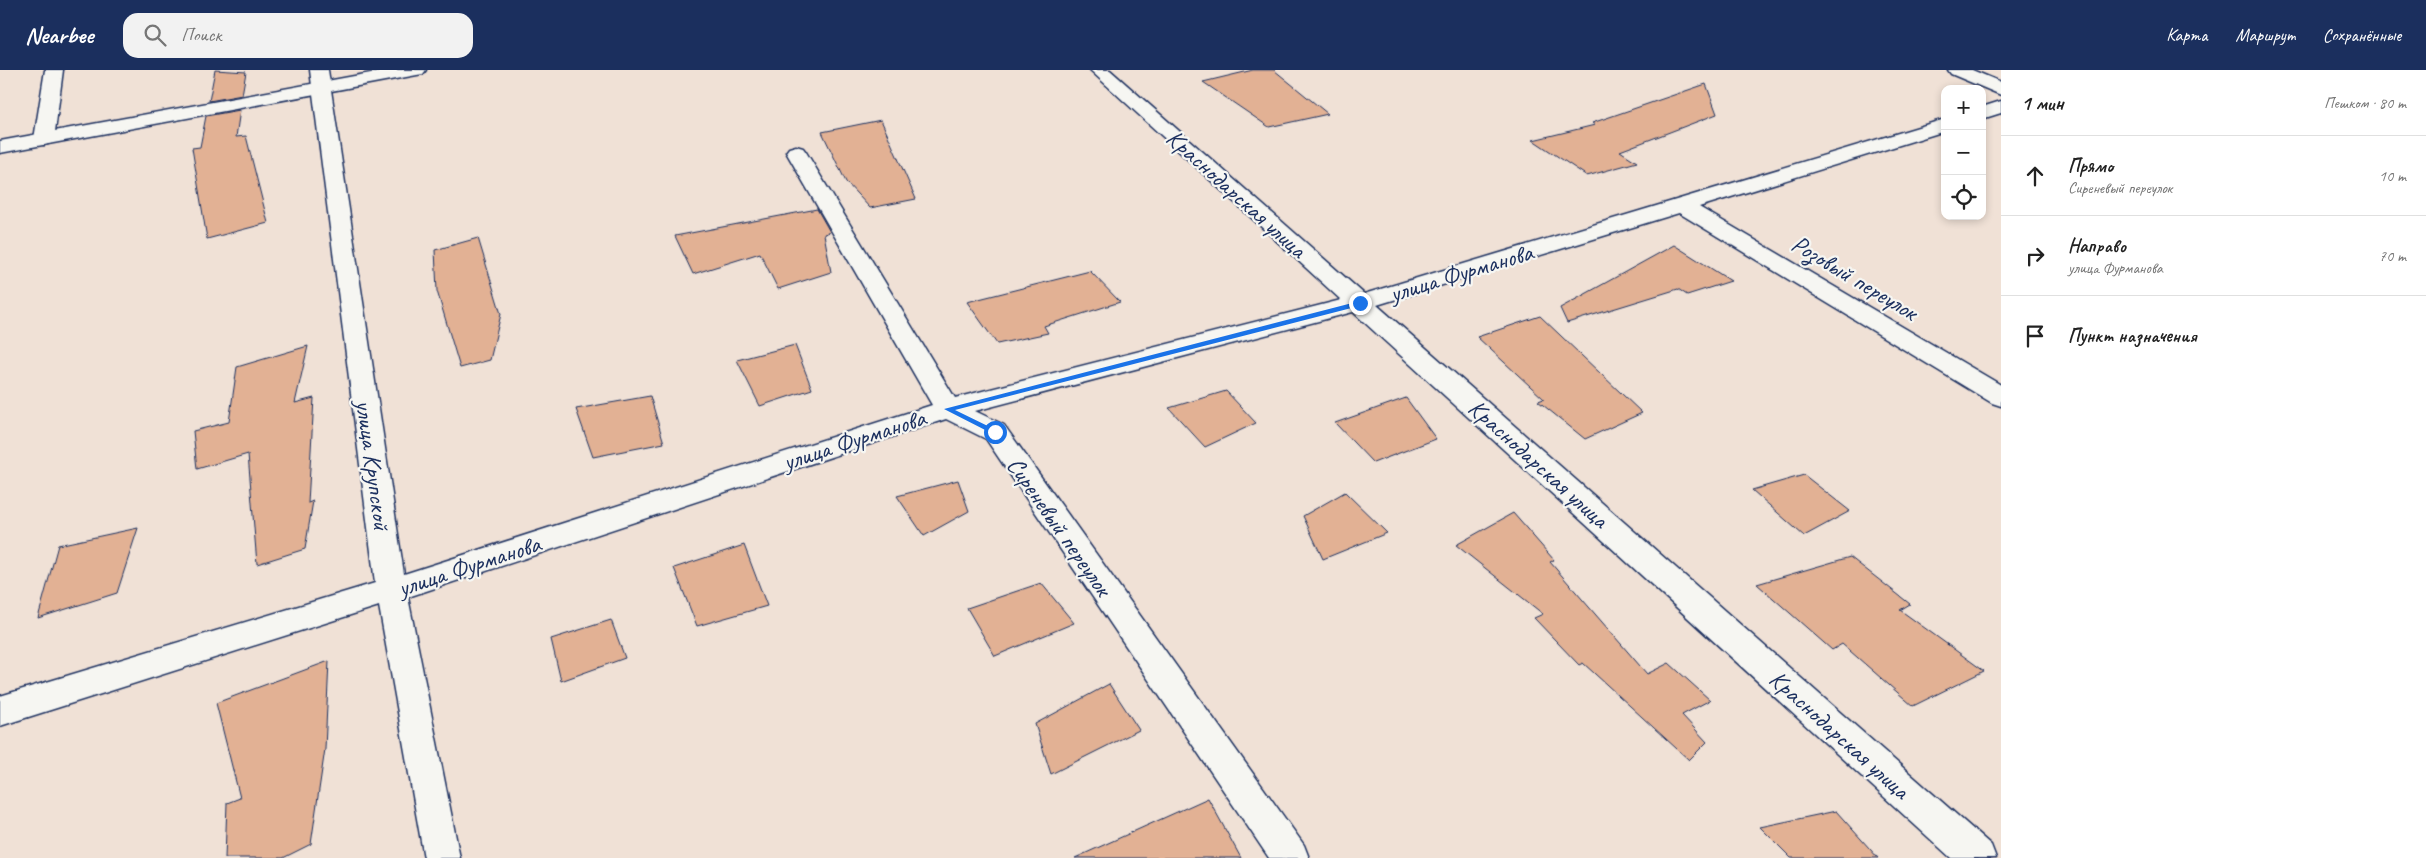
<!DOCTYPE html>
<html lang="ru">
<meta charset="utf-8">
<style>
body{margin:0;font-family:Caveat,sans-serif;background:#f2f2f2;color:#222}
.controls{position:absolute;right:15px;top:15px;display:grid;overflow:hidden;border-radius:10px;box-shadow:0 2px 8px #0003}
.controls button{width:45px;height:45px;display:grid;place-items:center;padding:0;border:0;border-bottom:1px solid #e0e0e0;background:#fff;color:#222;font:25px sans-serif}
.stop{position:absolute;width:15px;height:15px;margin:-11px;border:4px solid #1a73e8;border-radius:50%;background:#fff}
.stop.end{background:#1a73e8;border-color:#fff;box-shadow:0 1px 5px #0008}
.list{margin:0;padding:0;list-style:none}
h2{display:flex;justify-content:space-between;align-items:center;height:65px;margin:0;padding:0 20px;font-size:21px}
h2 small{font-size:16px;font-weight:400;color:#767676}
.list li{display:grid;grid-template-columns:32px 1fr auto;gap:15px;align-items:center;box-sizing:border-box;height:80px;padding:0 20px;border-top:1px solid #e0e0e0}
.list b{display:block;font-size:19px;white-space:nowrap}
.list p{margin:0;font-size:16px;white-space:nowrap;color:#767676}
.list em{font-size:16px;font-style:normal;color:#767676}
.icon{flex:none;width:28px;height:28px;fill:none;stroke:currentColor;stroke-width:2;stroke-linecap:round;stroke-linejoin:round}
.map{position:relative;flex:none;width:2001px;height:788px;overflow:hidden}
header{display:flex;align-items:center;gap:30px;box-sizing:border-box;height:70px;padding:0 25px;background:#1b2f5e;color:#fff}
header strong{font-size:24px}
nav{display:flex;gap:28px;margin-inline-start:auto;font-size:18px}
.search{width:350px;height:45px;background:#f2f2f2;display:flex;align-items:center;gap:12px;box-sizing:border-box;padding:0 18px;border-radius:15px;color:#767676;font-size:19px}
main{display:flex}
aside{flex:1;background:#fff}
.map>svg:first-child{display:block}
.building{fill:#e2b194;stroke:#1b2f5e}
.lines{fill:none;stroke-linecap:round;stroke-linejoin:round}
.minor-casing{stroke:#1b2f5e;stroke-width:3}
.tertiary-casing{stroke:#1b2f5e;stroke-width:3}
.minor{fill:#f6f6f2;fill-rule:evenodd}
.tertiary{fill:#f6f6f2;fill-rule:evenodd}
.route{fill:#1a73e8}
.labels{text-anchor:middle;stroke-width:4.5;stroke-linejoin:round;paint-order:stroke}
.street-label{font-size:25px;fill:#1b2f5e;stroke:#f6f6f2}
</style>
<header>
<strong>Nearbee</strong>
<div class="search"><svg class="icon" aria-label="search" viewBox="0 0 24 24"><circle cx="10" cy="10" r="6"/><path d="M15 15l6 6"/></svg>Поиск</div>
<nav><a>Карта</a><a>Маршрут</a><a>Сохранённые</a></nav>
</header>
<main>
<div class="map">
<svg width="2001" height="788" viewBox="0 0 2001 788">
<rect width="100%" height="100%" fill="#f0e1d6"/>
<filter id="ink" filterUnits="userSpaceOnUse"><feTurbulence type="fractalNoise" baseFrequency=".02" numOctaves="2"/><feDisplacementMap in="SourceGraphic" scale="10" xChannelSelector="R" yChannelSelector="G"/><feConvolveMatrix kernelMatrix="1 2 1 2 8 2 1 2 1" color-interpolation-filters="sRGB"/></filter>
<g filter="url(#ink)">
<path class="building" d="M215,0L246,2L242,25L209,31Z
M1253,0H1274L1328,44L1269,57L1203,12Z
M1706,14L1717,44L1620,81L1637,92L1587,106L1533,70L1595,55L1592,53Z
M240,40L236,67L246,66L268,153L207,169L192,78L200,77L206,46Z
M881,50L916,129L870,138L846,112L822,62Z
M817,139L830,162L824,164L831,202L778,219L760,183L693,204L675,166Z
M478,168L501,244L490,290L460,298L437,221L435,180Z
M1674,175L1731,211L1687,225L1678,219L1567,253L1560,238Z
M1090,201L1120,232L1044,256L1048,263L997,274L967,232Z
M1540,246L1642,343L1585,369L1538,331L1544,329L1477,267Z
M795,275L812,319L760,336L737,290Z
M308,276L295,333L314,328L308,433L313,431L305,479L257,494L248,384L197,399L193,361L229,352L237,297Z
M1226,321L1256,353L1205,377L1169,338Z
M650,326L664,373L593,387L576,339Z
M1406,328L1436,369L1373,393L1335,353Z
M1804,405L1850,441L1804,466L1752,420Z
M958,410L969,441L924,466L897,426Z
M1345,422L1387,463L1323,489L1303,446Z
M1513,443L1554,490L1550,492L1647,604L1669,593L1710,630L1682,645L1707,672L1689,690L1583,593L1579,595L1534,548L1543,544L1456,475Z
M138,458L117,523L38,548L58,475Z
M744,475L767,536L697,556L674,498Z
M1850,487L1910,534L1900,540L1984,601L1913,636L1842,574L1832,580L1757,514Z
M1041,513L1074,553L995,586L967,538Z
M611,550L625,588L561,611L551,569Z
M329,591L325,679L311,774L283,788H225L227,733L240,728L216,633Z
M1109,614L1139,660L1051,704L1035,654Z
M1208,728L1241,788H1075Z
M1836,741L1878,788H1791L1760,757Z"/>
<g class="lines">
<g class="minor-casing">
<path id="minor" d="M45,0H63L54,69L51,73L44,75L37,73L34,69Z
M310,0H328L404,504L932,335L786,82L789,78L796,76L803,78L806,82L955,328L1341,230L1090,0H1110L1364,224L1945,49V61L1699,137L2001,315V336L1992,333L1679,143L1377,235L1991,775L1996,788H1951L1353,242L975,341L1004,355L1304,775L1309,788H1269L986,369L946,349L408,527L460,788H424L379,536L0,656V626L375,513Z
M1948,0H1972L2001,12V25L1951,4Z
M2001,31V43L1982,49V37Z"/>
</g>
<g class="tertiary-casing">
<path id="tertiary" d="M387,0H426L423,4L417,5L0,83V71Z"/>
</g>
<use href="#minor" class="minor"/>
<use href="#tertiary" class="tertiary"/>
</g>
</g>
<path class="route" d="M1360,231L1364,233L1363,235L955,340L998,361V364L995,365L944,339Z"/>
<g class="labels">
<g class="street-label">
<text transform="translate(1237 123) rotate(42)" y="9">Краснодарская улица</text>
<text transform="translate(1461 202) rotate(-17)" y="9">улица Фурманова</text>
<text transform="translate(1855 207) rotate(31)" y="9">Розовый переулок</text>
<text transform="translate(854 369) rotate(-18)" y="9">улица Фурманова</text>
<text transform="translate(1539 393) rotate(42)" y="9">Краснодарская улица</text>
<text transform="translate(374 395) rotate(82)" y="9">улица Крупской</text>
<text transform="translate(1060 456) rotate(55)" y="9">Сиреневый переулок</text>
<text transform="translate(469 495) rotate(-18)" y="9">улица Фурманова</text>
<text transform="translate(1840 664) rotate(42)" y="9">Краснодарская улица</text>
</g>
</g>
</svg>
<div class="controls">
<button>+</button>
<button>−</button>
<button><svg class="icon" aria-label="locate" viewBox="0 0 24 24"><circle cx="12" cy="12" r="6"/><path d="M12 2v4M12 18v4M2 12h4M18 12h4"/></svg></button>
</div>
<div class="stop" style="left:995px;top:362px"></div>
<div class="stop end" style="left:1360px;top:233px"></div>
</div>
<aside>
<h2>1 мин<small>Пешком · 80 m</small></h2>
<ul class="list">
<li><svg class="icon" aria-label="ahead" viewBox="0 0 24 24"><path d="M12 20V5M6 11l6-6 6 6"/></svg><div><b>Прямо</b><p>Сиреневый переулок</p></div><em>10 m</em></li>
<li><svg class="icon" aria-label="right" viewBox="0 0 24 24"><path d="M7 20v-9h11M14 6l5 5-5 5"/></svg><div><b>Направо</b><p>улица Фурманова</p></div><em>70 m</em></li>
<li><svg class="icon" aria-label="arrive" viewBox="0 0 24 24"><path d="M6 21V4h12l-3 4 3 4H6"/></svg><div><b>Пункт назначения</b></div></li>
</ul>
</aside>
</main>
